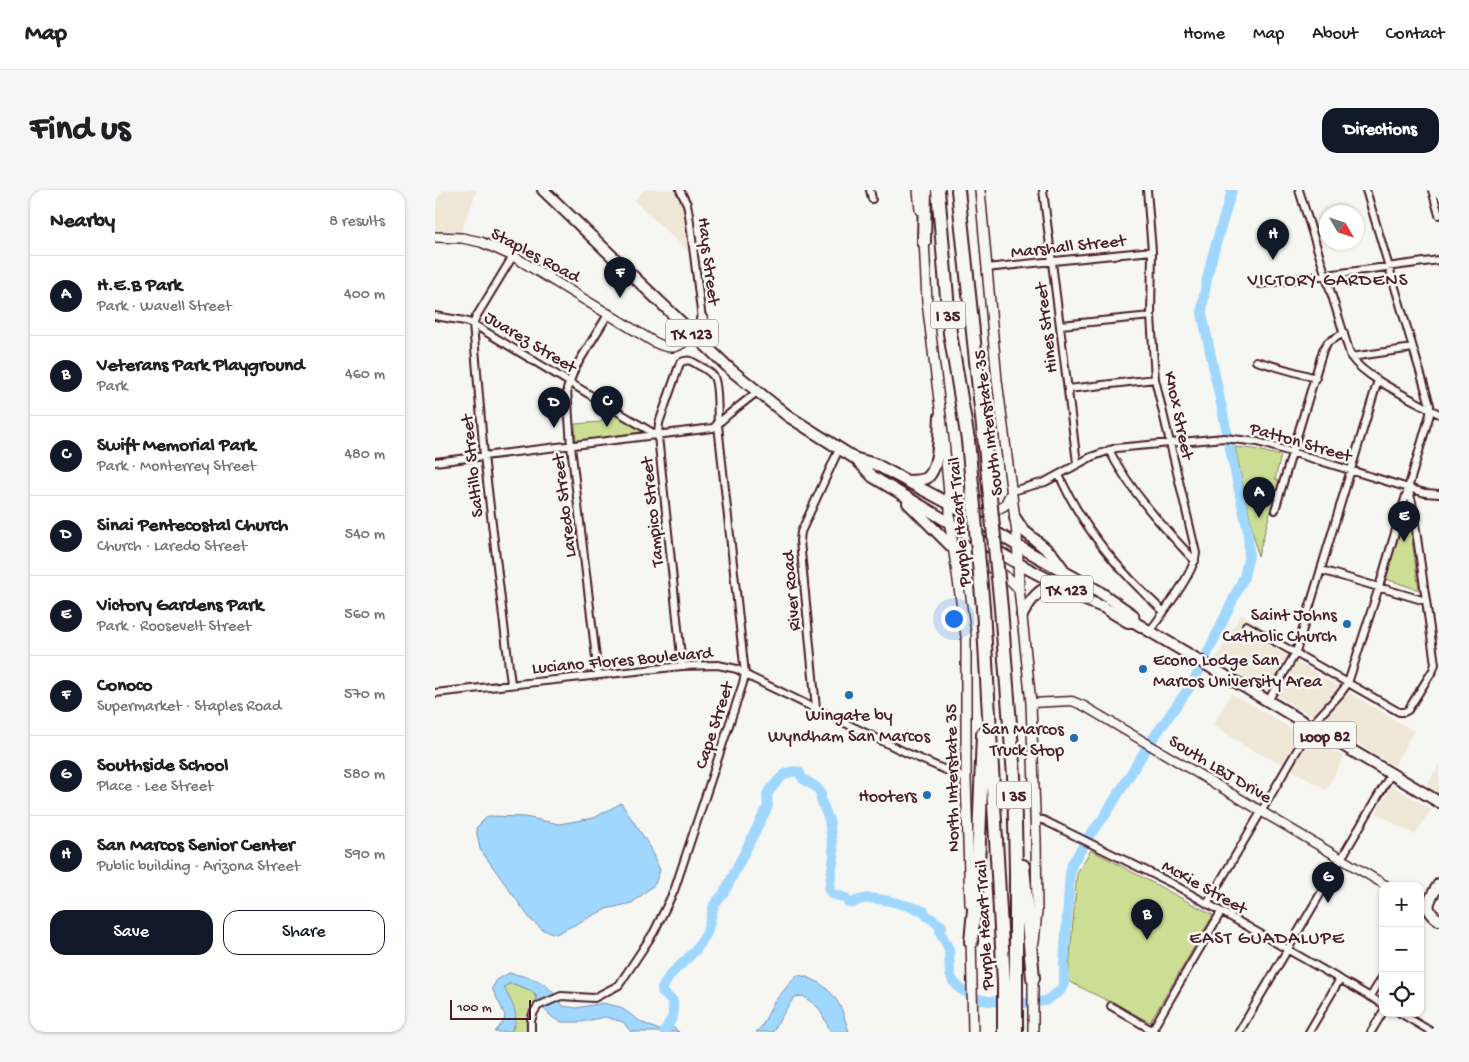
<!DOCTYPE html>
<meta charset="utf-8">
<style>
body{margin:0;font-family:"Gochi Hand",sans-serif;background:#f6f6f6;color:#202124}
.controls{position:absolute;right:15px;bottom:15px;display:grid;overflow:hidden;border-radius:10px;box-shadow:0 1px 4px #0004}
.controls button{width:45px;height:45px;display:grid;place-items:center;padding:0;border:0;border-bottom:1px solid #e0e0e0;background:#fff;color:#202124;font:25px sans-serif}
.compass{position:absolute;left:884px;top:15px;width:45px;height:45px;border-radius:50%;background:#fff;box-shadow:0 1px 4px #0004;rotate:129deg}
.scale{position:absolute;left:15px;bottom:12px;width:81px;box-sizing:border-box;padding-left:5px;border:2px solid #4a1f2b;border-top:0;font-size:14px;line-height:18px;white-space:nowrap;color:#4a1f2b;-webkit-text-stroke:4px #f6f6f2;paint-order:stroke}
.you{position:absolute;left:518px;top:428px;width:18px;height:18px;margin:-12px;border:4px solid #fff;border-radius:50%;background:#1a73e8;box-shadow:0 0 0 8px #1a73e833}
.badge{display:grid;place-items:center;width:32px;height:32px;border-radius:50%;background:#111827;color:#fff;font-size:16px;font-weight:700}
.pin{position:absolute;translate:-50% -41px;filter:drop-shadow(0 1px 2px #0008)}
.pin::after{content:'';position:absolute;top:26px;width:18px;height:15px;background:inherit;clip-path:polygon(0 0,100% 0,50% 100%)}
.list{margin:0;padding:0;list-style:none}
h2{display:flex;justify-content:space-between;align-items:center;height:65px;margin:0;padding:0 20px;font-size:21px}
h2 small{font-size:16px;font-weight:400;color:#757577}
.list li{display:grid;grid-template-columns:32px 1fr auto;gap:15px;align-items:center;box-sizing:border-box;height:80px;padding:0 20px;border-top:1px solid #e0e0e0}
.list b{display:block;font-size:19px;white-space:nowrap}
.list p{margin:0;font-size:16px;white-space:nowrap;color:#757577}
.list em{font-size:16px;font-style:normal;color:#757577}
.actions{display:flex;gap:10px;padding:15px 20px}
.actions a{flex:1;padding:11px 0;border:1px solid #111827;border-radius:15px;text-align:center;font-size:18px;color:#111827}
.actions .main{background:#111827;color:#fff}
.icon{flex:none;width:28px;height:28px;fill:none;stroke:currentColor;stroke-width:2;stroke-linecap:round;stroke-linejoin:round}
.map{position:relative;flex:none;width:1004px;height:842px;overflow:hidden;border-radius:15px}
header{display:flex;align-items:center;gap:30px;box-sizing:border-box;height:70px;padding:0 25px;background:#fff;border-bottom:1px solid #e0e0e0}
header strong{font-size:24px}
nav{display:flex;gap:28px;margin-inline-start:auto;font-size:18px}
.intro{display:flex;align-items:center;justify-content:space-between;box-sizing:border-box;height:120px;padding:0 30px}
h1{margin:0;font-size:35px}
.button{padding:12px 22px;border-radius:15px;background:#111827;color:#fff;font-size:18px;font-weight:700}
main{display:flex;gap:30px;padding:0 30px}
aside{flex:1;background:#fff;border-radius:15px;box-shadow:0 1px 4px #0004}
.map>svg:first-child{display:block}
.built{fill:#f0e8d7}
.green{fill:#ccde93;stroke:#8b7e5f}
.water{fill:#9fd7ff;stroke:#7d8daa}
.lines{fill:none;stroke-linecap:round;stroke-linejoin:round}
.river{stroke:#9fd7ff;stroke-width:10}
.minor-casing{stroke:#4a1f2b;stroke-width:10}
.tertiary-casing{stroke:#4a1f2b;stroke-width:11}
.secondary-casing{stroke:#4a1f2b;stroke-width:12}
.primary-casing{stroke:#4a1f2b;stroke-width:14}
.motorway-casing{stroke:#4a1f2b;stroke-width:16}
.minor{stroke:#f6f6f2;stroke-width:6}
.tertiary{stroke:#f6f6f2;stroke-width:8}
.secondary{stroke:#f6f6f2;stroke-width:9}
.primary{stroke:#f6f6f2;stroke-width:10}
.motorway{stroke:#f6f6f2;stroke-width:12}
.motorway-bridge-casing{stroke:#4a1f2b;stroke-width:16;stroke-linecap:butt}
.motorway-bridge{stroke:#f6f6f2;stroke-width:12}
.poi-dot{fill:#1f6fb2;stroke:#f6f6f2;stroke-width:2}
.labels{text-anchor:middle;stroke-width:5;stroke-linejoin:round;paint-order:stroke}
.shield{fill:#f6f6f2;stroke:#7e6067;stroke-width:1}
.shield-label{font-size:16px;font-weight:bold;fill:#4a1f2b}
.street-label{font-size:18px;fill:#4a1f2b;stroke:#f6f6f2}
.poi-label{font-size:18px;fill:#4a1f2b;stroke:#f6f6f2;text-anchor:end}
.neighbourhood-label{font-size:19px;letter-spacing:1px;fill:#4a1f2b;stroke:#f6f6f2}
</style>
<header>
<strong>Map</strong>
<nav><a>Home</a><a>Map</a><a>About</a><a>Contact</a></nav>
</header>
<div class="intro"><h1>Find us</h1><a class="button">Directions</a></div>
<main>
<aside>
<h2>Nearby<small>8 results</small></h2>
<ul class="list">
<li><span class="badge">A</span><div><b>H.E.B Park</b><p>Park · Wavell Street</p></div><em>400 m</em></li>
<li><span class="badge">B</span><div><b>Veterans Park Playground</b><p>Park</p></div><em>460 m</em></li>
<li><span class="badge">C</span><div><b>Swift Memorial Park</b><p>Park · Monterrey Street</p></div><em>480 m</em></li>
<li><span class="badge">D</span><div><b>Sinai Pentecostal Church</b><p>Church · Laredo Street</p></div><em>540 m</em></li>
<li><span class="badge">E</span><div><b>Victory Gardens Park</b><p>Park · Roosevelt Street</p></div><em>560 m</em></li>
<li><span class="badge">F</span><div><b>Conoco</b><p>Supermarket · Staples Road</p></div><em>570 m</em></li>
<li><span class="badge">G</span><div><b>Southside School</b><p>Place · Lee Street</p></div><em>580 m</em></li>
<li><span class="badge">H</span><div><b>San Marcos Senior Center</b><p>Public building · Arizona Street</p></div><em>590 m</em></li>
</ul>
<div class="actions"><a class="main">Save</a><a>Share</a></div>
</aside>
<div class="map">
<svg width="1004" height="842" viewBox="0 0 1004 842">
<rect width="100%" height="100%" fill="#f6f6f2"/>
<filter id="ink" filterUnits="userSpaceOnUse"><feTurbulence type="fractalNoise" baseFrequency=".02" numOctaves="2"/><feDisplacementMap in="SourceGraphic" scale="10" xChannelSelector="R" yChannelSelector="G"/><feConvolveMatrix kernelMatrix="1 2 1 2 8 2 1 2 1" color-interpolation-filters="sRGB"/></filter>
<g filter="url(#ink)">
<path class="built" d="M0,0H42L25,44L0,43Z
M209,0H238L244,5L251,22L256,64L199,11Z
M806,424L825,435L819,446L979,541L959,576L889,532L832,501L780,470Z
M796,503L877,551L880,550L909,567L891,600L847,574L815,559L778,535Z
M1004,575V604L991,597Z
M957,596L996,619L980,645L941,623Z"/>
<path class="green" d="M173,219L209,240L207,242L141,251L140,234L166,232Z
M800,257L819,259L846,266L840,289L844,291L823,366Z
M972,316L984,400L951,389Z
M656,660L778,725L715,832L633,791L642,683Z
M76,793C88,797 100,799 102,812C92,818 90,831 92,842H75L80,836L69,797Z"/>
<path class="water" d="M186,613L212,652L225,680L220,694L197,713L171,719L121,744L108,740L96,730L45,659L41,638L53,626L90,627L124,634L159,628Z
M74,783C103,789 112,791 128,816L141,818L168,813L185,817L206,832L224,840L236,836L244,842H196L188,832L170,827L146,832H127L118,828L102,812L101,805L95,800L76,793L69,797C76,813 88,827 75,842H60L69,831L70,825L57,798L62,790Z
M362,785C380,787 396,799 405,816C409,824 411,834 414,842H396L384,818L368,806C366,806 361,807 360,807C357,809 340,837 338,842H321L327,836L339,812Z"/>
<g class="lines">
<path class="river" d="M792,243L767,123C770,81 786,40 797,0
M717,550L759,491L809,387L814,365L813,342L794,254
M653,647L669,627L711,559
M229,842L238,826V811L228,803L227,799L235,785L260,761L272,743L279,715L289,703L333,616L332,604C340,594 350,578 364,582L368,589L381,597L386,603V610L394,630L399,666L394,700L397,704L411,708L413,712L418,713C433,701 472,716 489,721L492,726L507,736L505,742L514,759L515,784L518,791L525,799L543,809L553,811L591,813L610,811L625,801L629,794V773L635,684L637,674L649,655"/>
<g class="minor-casing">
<path id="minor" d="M245,0L252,14L254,25L267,129L265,136L258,144
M435,0L437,9
M608,0L642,273
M712,0L717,61L716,126L720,189L761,363C760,382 727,424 715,441
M864,0L916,167C931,189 980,210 1004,224
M997,0L1004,25
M551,78L717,61
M824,94L1004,70
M0,126L30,131L38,134L223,246
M626,135L716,126
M916,167L978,158
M821,171L881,188
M633,199L720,189
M674,260C696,302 728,337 760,371
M0,272L278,238L294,224L322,202
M624,285C648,339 685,382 728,421
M577,301L610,292L656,267L681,258L789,248L823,252L990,303L1004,304
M840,320L888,160L893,152L909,143
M886,380L987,410H991
M811,435L964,522H969L973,520L998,480L1000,474L977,312L973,298
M163,485L136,256L132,199L140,178L174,123
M76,494L49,266L38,134L41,127L78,66
M0,503L247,476L283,475L302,479L315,487L472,563L531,589
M833,511L861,462L943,190
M381,518L365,351L366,342L404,259
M600,629L608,630L738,694L948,814
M772,714L871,545L881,530L905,504L913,493L944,397L995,224V215L931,0
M985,723L988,718
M936,806L948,786
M676,816L720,842
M965,823L997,842
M96,842V831L99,822L103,816L126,806L159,808L184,795L219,742L239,701L308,493L310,484L283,235C282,223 284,198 279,187C275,181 269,178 263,175C257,171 252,168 245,173L224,233L223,246L247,476
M716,842L786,722
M804,842L956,584
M874,842L905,789
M936,842L948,822"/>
</g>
<g class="tertiary-casing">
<path id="tertiary" d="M596,513L637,511L649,516L952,696"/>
</g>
<g class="secondary-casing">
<path id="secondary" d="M483,0L485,20
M545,0L562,190L582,344L584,399L596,513L601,650L602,721L599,752
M0,47L27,48L46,52L78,66L219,152C237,161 244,158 258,144
M489,48L492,112L509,251L515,314V335L531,446V589L535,714
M514,283C522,304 542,310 561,320L570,315L577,301
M523,384C540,363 570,383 583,398
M536,747L538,842
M598,842V782"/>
</g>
<g class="primary-casing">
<path id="primary" d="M108,0L296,180L353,226L421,269L438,287L582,373L624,395L643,407L668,417L693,432H699L1004,612
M267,129L273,158
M422,269L440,274L515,314L583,356L662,400L698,425L699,432
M472,291C478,291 486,291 492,288C505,278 504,241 505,226
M473,313L518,358
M580,328L588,340L617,364L628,379
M587,425C592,416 601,401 612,398C617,397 620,397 624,395
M1004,694C995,709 986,718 1004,730"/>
</g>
<g class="motorway-casing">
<path id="motorway" d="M503,0L515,143L533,250
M523,0L550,256
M489,52L490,0
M548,418L569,792V842
M566,418L579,586L581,680V842
M588,676L598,788
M536,752L543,677L548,544"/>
</g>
<use href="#minor" class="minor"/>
<use href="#tertiary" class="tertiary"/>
<use href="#secondary" class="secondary"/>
<use href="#primary" class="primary"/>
<use href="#motorway" class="motorway"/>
<g class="motorway-bridge-casing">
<path id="motorway-bridge" d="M533,250L548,418
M550,256L566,418"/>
</g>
<use href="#motorway-bridge" class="motorway-bridge"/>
</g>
</g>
<g class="poi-dot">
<circle cx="912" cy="434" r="5"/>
<circle cx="708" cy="479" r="5"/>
<circle cx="414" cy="505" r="5"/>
<circle cx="639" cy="548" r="5"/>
<circle cx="492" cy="605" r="5"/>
</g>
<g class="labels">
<g class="shield">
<rect x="495.5" y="111.5" width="35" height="27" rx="4"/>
<rect x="231" y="129.5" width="52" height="27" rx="4"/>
<rect x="606" y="385.5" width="52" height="27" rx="4"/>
<rect x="859" y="531.5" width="62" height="27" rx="4"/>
<rect x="561.5" y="591.5" width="35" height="27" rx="4"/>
</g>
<g class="shield-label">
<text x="513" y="131">I 35</text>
<text x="257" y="149">TX 123</text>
<text x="632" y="405">TX 123</text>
<text x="890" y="551">Loop 82</text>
<text x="579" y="611">I 35</text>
</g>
<g class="street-label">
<text transform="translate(633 55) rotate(-6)" y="6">Marshall Street</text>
<text transform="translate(101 64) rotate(28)" y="6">Staples Road</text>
<text transform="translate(275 71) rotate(83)" y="6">Hays Street</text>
<text transform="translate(610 138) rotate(-97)" y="6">Hines Street</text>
<text transform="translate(96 151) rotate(31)" y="6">Juarez Street</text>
<text transform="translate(745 225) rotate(78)" y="6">Knox Street</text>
<text transform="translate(552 233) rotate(-97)" y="6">South Interstate 35</text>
<text transform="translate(866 251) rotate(16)" y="6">Patton Street</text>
<text transform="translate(36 276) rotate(-96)" y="6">Saltillo Street</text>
<text transform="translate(128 316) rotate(-97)" y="6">Laredo Street</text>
<text transform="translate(216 322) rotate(-96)" y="6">Tampico Street</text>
<text transform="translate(523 332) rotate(-95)" y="6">Purple Heart Trail</text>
<text transform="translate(355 401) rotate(-95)" y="6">River Road</text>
<text transform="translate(187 469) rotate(-5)" y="6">Luciano Flores Boulevard</text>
<text transform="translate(278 535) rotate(-72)" y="6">Cape Street</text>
<text transform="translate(786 578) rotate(31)" y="6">South LBJ Drive</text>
<text transform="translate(516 588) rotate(-91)" y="6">North Interstate 35</text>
<text transform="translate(770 696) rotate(29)" y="6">McKie Street</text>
<text transform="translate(548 735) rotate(-93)" y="6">Purple Heart Trail</text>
</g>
<g class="poi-label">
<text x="902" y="430">Saint Johns<tspan x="902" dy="21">Catholic Church</tspan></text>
<text x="718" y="475" text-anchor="start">Econo Lodge San<tspan x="718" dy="21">Marcos University Area</tspan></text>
<text x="414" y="530" text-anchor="middle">Wingate by<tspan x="414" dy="21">Wyndham San Marcos</tspan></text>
<text x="629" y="544">San Marcos<tspan x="629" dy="21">Truck Stop</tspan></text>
<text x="482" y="611">Hooters</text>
</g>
<g class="neighbourhood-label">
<text x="893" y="95">VICTORY GARDENS</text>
<text x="832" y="753">EAST GUADALUPE</text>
</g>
</g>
</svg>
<div class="controls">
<button>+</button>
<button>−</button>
<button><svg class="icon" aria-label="locate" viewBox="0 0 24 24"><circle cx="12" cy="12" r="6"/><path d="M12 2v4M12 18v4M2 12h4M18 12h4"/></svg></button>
</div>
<svg class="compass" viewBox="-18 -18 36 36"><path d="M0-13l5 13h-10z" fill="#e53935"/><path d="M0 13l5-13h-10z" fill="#757577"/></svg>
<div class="scale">100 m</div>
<div class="you"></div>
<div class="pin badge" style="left:824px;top:328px">A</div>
<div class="pin badge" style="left:712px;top:750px">B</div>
<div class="pin badge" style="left:172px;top:237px">C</div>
<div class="pin badge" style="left:119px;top:238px">D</div>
<div class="pin badge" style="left:969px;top:352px">E</div>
<div class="pin badge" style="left:185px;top:108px">F</div>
<div class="pin badge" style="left:893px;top:713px">G</div>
<div class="pin badge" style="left:838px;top:70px">H</div>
</div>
</main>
